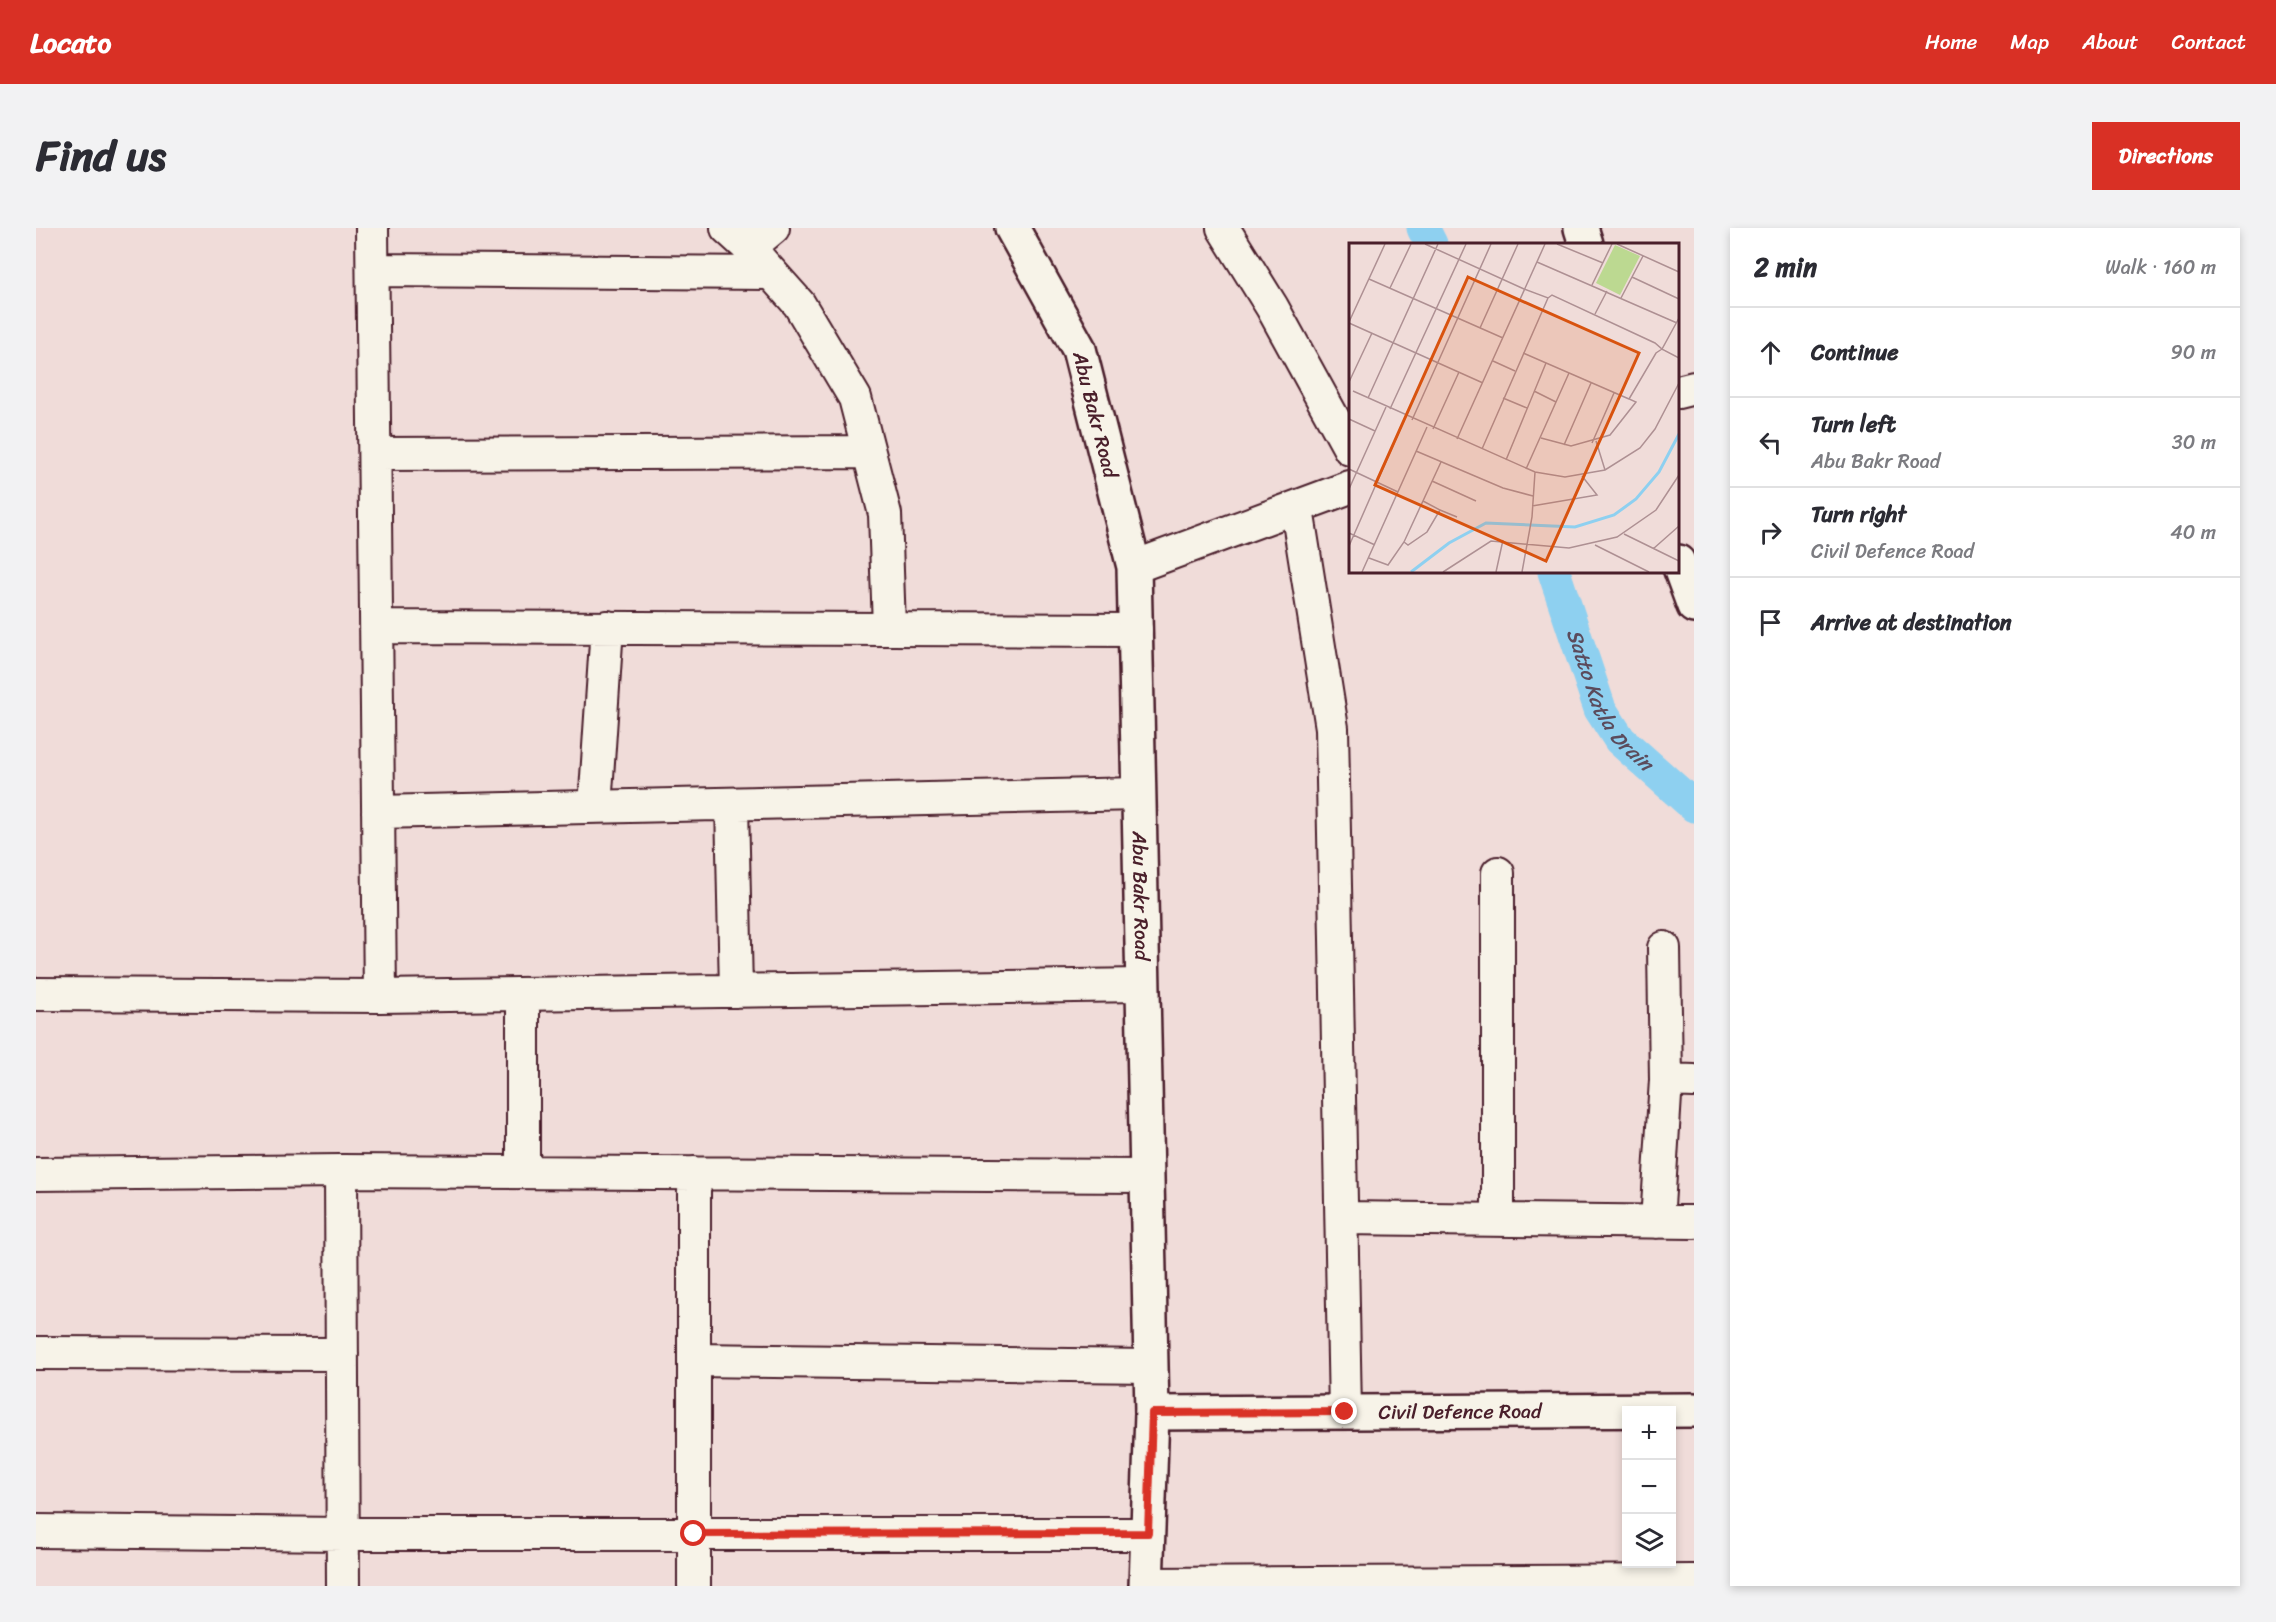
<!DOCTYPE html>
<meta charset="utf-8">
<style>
body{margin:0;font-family:Sriracha,sans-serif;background:#f2f2f3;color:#2b2b33}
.controls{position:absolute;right:18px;bottom:18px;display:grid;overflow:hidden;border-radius:0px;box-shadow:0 3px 9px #0003}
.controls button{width:54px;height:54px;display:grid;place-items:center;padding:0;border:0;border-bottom:2px solid #e1e1e2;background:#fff;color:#2b2b33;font:30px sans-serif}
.stop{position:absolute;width:18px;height:18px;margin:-14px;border:4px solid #d93025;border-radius:50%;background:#fff}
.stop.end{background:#d93025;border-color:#fff;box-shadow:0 2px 6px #0008}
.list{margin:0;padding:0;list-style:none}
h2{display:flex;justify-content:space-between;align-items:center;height:78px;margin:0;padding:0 24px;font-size:26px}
h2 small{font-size:20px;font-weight:400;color:#7c7c81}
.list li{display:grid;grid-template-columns:39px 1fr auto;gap:18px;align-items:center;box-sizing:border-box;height:90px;padding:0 24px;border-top:2px solid #e1e1e2}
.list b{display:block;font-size:22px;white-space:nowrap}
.list p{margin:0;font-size:20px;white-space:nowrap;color:#7c7c81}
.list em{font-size:20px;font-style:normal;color:#7c7c81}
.icon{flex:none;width:33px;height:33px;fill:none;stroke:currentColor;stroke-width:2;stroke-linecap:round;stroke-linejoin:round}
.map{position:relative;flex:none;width:1658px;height:1358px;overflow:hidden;border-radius:0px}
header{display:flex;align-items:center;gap:36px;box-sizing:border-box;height:84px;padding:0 30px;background:#d93025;color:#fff}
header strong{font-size:28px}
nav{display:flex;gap:33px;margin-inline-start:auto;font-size:21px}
.intro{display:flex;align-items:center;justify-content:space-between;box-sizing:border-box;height:144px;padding:0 36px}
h1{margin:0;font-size:42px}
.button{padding:15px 27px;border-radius:0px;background:#d93025;color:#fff;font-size:21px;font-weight:700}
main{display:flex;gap:36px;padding:0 36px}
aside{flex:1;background:#fff;border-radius:0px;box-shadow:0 3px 9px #0003}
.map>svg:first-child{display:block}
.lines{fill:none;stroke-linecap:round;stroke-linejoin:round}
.canal{stroke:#8ed0f0;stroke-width:33}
.street-casing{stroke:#4a1f2b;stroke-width:36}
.secondary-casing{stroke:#4a1f2b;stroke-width:38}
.street{stroke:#f7f3e8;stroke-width:32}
.secondary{stroke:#f7f3e8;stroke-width:33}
.route{stroke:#d93025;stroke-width:8}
.labels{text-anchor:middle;stroke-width:4.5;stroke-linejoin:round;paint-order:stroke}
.street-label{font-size:20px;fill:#4a1f2b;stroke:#f7f3e8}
.water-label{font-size:21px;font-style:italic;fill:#5b4b5c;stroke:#f7f3e8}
.inset-river{fill:none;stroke:#8ed0f0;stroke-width:3}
.inset-road{fill:none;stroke:#ae9093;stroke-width:1.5}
.view{fill:#d8530f;fill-opacity:0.15;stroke:#d8530f;stroke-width:3}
.inset-edge{fill:none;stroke:#4a1f2b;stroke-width:3}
</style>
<header>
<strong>Locato</strong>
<nav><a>Home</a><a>Map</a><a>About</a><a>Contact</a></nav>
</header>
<div class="intro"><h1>Find us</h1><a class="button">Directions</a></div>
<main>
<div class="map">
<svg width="1658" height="1358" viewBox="0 0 1658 1358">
<rect width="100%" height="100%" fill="#f0dcd9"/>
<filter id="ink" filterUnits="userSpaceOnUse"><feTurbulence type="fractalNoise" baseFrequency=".0167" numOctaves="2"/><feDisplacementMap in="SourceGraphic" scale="12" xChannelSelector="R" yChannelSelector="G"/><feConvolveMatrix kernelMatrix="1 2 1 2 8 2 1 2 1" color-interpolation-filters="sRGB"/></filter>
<g filter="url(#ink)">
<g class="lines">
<g class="canal">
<path d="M1387,0L1395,16"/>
<path id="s1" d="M1518,344L1564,481L1584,512L1658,578"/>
</g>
<g class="street-casing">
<path id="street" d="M336,0L344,768
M691,0L713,20L763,76L819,170L849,286L853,399
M1187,0L1236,79L1314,221
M713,20L737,0
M338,42L735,45
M1642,164L1658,160
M339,226L833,224
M1261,281L1296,500L1309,1184
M1098,339L1314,259
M341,399L1100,402
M696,576L700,763
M559,579L571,399
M342,584L1102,566
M1628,720L1630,852
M0,766L344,768L1105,757
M305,943L307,1358
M487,944V766
M0,946L305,943L1110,948
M1306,990L1658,994
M1462,992V645
M1621,994L1630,852L1658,853
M0,1125L306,1126
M658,1132L1115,1138
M0,1303L307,1306H1112
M1110,1356L1658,1353
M658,1358V945"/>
</g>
<g class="secondary-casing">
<g id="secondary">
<path id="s2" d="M976,0L1043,121L1098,339L1116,1185L1110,1358"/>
<path d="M1545,0L1550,16"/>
<path d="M1642,334L1658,378"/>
<path id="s3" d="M1116,1185L1658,1182"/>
</g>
</g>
<use href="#street" class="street"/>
<use href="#secondary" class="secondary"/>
</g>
</g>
<g class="lines" filter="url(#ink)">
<path class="route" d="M658,1306L1112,1305L1116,1185L1309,1184"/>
</g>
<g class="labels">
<g class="street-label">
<text dy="7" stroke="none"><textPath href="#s2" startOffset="206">Abu Bakr Road</textPath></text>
<text dy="7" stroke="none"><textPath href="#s2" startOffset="692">Abu Bakr Road</textPath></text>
<text dy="7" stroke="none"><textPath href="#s3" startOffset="308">Civil Defence Road</textPath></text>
</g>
<g class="water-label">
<text dy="7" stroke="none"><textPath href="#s1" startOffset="141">Satto Katla Drain</textPath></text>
</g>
</g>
<g transform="translate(1313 15)">
<rect width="330" height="330" fill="#f0dcd9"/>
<path d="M266,2L291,13L271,52L247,40Z" fill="#bcd991"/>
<path class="inset-river" d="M62,329L100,300L137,280L226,284L265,272L287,256L310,229L330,191"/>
<path class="inset-road" d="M76,1L175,46L199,55L203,52L306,100L313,106L330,75M208,1L254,20M268,1L330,29M188,19L328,80M283,34L330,56M20,36L154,95M243,42L263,1M41,45L62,1M272,55L294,13M246,71L258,48M0,79L36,1M0,80L134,140M131,85L169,1M174,110L280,156M144,118L166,128M0,139L23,90M4,148L186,229L216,234L256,227L291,205L306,186L330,140M185,148L207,159M19,155L89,1M154,155L178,165M41,166L117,1M0,176L26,188M63,177L142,1M84,186L110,129M192,195L222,203L261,192L287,159L280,156L307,110L313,106L330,115M108,196L196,1M247,198L256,227M243,200L265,150M215,202L242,140M133,206L199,55M67,208L154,245L184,253M157,217L197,120M0,226L49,249M177,226L220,130M83,238L127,258M0,246L37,164M183,263L248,252L233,233M91,267L108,274M0,290L26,302M275,291L330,318M55,299L59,302L78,289L91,267L74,258M246,302L300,329M0,303L57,173M304,306L330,283M20,315L39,322L55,299L92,219M13,329L78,184M94,329L142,298L220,305L268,294L307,267L330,232M147,329L154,297M173,329L183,274L186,229"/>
<path class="view" d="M119,34L290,110L197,318L26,242Z"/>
<rect width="330" height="330" class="inset-edge"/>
</g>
</svg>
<div class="controls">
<button>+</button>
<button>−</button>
<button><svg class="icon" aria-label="layers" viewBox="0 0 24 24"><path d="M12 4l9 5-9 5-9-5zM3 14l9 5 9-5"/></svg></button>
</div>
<div class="stop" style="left:658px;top:1306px"></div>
<div class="stop end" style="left:1309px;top:1184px"></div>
</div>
<aside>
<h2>2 min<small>Walk · 160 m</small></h2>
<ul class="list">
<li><svg class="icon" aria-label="ahead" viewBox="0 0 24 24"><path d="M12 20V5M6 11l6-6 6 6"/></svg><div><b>Continue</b></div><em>90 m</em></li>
<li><svg class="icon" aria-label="left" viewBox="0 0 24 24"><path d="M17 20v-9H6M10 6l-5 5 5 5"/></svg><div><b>Turn left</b><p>Abu Bakr Road</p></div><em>30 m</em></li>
<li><svg class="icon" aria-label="right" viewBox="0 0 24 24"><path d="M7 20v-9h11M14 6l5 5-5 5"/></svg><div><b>Turn right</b><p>Civil Defence Road</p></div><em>40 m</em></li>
<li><svg class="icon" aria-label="arrive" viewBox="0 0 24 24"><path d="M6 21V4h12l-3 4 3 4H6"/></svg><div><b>Arrive at destination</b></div></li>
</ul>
</aside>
</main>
